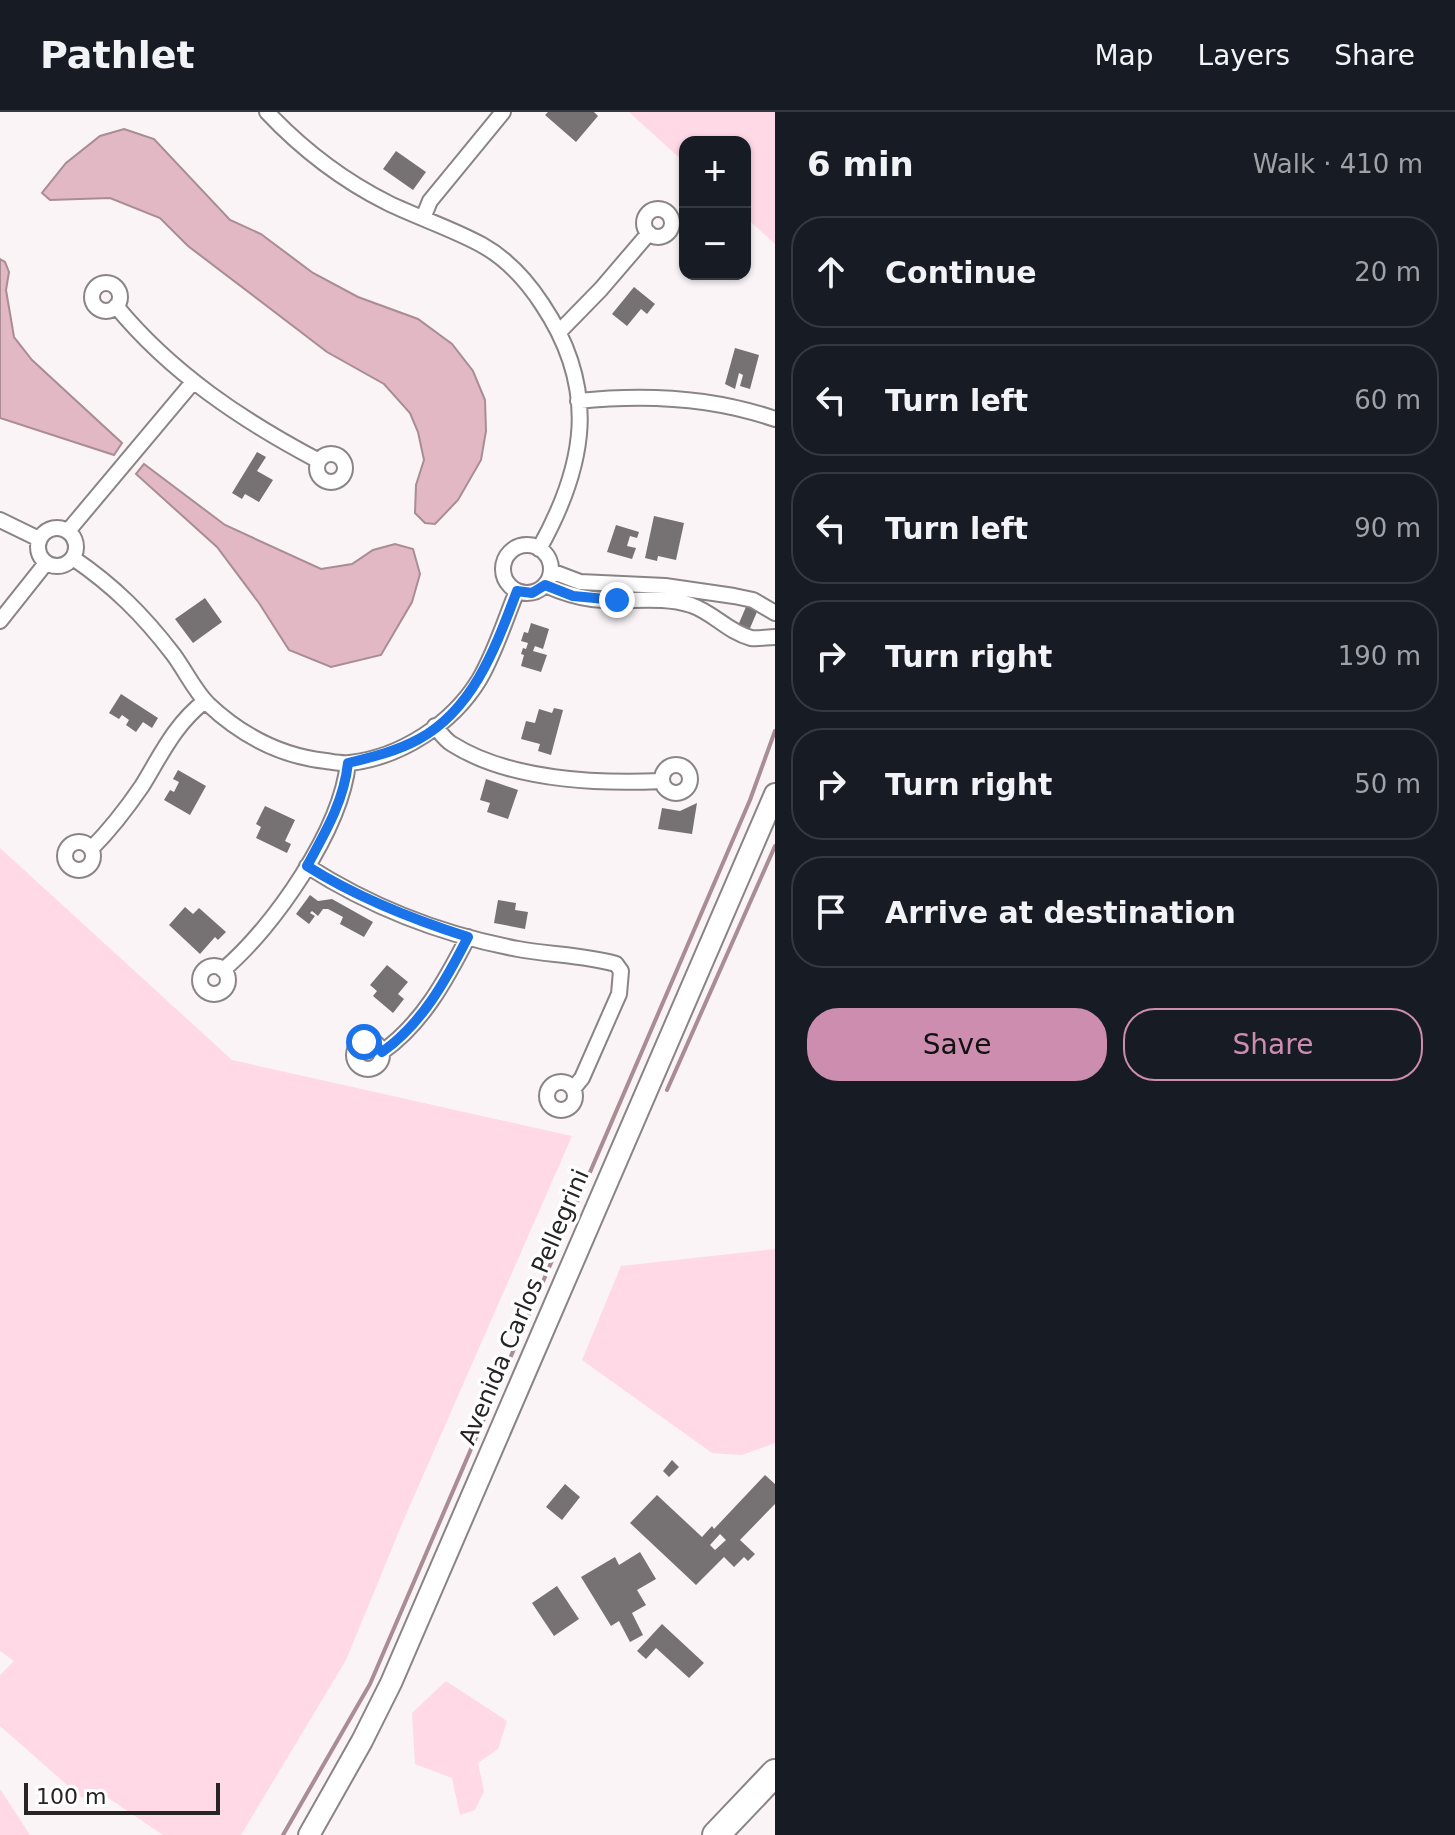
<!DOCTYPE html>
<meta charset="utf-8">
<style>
body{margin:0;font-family:"DejaVu Sans",sans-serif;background:#20242c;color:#f1f3f6}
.controls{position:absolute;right:24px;top:24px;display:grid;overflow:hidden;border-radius:16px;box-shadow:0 2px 6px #0004}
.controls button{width:72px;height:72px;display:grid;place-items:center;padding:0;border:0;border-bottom:2px solid #363941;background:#171b24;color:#f1f3f6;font:40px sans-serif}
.scale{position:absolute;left:24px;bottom:20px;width:196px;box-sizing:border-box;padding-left:8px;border:4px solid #262424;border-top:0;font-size:22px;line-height:28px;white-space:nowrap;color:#262424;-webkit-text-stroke:6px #fff;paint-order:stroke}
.stop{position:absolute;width:24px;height:24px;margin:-18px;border:6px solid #1a73e8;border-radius:50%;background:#fff}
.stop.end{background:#1a73e8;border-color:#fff;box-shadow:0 2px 8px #0008}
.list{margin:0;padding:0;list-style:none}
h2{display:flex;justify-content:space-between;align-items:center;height:104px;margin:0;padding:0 32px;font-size:34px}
h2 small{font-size:26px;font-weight:400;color:#9ea1a6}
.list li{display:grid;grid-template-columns:52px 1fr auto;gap:24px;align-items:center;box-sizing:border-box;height:112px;margin:0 16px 16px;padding:0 16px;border:2px solid #363941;border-radius:32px}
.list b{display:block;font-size:30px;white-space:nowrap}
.list em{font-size:26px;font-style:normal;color:#9ea1a6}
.actions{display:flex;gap:16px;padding:24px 32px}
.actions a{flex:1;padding:18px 0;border:2px solid #cd8daf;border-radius:32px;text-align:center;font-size:28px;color:#cd8daf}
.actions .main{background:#cd8daf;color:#111}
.icon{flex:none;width:44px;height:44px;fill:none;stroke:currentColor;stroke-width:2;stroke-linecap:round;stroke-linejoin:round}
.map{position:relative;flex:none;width:775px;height:1723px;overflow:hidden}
header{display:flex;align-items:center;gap:48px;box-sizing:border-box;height:112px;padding:0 40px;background:#171b24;border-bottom:2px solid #363941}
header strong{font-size:38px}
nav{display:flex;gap:44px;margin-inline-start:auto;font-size:28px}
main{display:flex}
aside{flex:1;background:#171b24}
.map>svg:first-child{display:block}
.green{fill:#ffd9e5}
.water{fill:#e1b8c4;stroke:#a98c94;stroke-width:2}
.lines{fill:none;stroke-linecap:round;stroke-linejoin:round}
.stream{stroke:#a98c94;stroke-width:4}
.building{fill:#767173;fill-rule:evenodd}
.street-casing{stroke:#8a8486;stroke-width:18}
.secondary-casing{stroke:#8a8486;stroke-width:24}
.highway-casing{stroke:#8a8486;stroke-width:30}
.street{stroke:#fff;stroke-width:14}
.secondary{stroke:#fff;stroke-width:20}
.highway{stroke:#fff;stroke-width:26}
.route{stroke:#1a73e8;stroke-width:10}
.labels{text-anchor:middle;stroke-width:7;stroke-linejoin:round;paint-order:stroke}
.street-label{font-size:24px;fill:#262424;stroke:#fff}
</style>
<header>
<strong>Pathlet</strong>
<nav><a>Map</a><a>Layers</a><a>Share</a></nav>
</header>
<main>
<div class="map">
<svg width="775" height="1723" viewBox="0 0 775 1723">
<rect width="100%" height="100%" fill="#faf4f6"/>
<path class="green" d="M629,0H775V132L745,105V30H685V51Z
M0,736L232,948L572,1024L404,1407L346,1548L241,1723H163L98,1679L82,1686L0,1614V1563L14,1549L0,1539Z
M775,1137V1331L742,1343L712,1341L582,1248L621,1154Z
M446,1569L507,1609L498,1637L478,1651L484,1679L475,1698L460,1703L452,1666L415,1652L412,1601Z
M0,1677L30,1723H0Z"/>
<path class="water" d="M124,17L154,27L230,108L261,122L313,161L358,185L418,207L452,232L473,259L485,288L486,319L481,348L458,388L435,412L425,411L415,401L416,373L424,348L418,320L410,301L384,272L327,240L188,134L160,106L110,86L50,88L42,81L66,51L100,24Z
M0,147L5,150L9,160L6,178L14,225L32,248L122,331L114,343L0,306Z
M144,352L225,413L321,457L352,452L373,438L395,432L413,437L420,462L412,490L381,543L331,555L289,538L259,491L217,435L136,362Z"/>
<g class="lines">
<path class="stream" d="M667,978L775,734
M283,1723L370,1572L750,688L775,619"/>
</g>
<path class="building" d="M548,0H594L598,4L576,30L545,3Z
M396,39L426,60L413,78L383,57Z
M634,175L655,192L647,202L641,197L627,214L612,202Z
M735,236L759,243L750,277L740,274L743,263L739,261L735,277L725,272Z
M257,340L266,345L257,359L273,368L259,390L245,382L242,387L232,381Z
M654,404L684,411L676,448L658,444L657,449L645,446Z
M616,413L639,420L637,426L630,424L627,434L636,436L632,447L607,440Z
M751,483L762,488L745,528L734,523Z
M205,486L222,510L193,531L175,507Z
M531,511L549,517L543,537L535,534L533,539L547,543L541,560L521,554L524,543L521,542L523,536L526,537L528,531L521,529L524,520L528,521Z
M121,582L158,606L152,616L143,610L136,620L126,613L129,608L122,603L119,607L109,601Z
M554,596L563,598L551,643L538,639L540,632L521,627L526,609L535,611L539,597L552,601Z
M178,658L206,674L190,703L164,688L170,678L174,680L179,670L173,667Z
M486,667L518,678L508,707L487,700L490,691L480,688Z
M697,691L692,722L658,717L662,696L680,699Z
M265,694L295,708L285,729L291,732L287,741L256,726L261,715L256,712Z
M310,783L318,789L332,787L373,810L364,825L340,812L343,805L328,797H323L318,804L312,799L310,801L315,804L309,812L296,802Z
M498,788L516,791L515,798L528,800L525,817L494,811Z
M185,795L193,802L199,796L226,820L218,828L215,825L200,842L169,813Z
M387,853L408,870L398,882L404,887L393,901L373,884L377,879L370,873Z
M672,1348L679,1355L669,1365L663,1359Z
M765,1363L775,1372V1392L740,1428L755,1442L748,1449L744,1445L734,1455L724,1445L696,1473L630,1411L657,1383L702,1425L712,1414L714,1417ZM720,1422L726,1428L715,1438L710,1433Z
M565,1372L580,1385L562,1408L546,1395Z
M640,1440L656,1467L637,1478L646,1493L632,1501L643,1523L630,1530L619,1509L611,1514L581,1465L615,1445L619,1453Z
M557,1474L579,1507L554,1524L532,1491Z
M662,1512L704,1551L689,1566L656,1536L646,1547L637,1539Z"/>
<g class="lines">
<g class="street-casing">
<path id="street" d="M267,0C301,36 344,69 388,91C419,106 453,117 482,133C507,147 527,169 542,192C599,277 586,353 539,437
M644 111a14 14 0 1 1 28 0a14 14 0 1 1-28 0Z
M423,106L430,89L503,0
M92 185a14 14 0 1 1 28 0a14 14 0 1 1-28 0Z
M116,194C171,261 243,309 319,349
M560,219L601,177L649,121
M578,289C644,282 712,285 775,307
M317 356a14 14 0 1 1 28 0a14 14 0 1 1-28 0Z
M0,408L39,427
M38 435a19 19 0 1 1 38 0a19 19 0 1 1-38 0Z
M68,419L193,270
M503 457a24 24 0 1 1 48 0a24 24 0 1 1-48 0Z
M73,446C114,474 143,503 173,542C185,558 194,578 208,592C241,623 280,644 326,649C333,650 342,652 350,651C401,645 452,612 479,568C495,541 505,508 517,479
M551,459L580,470L665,474L734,484L753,488L775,501
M545,473C561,480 575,485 592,487C626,491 659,483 691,493C714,501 728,520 751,526C758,527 767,525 775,525
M0,509L46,451
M435,614C440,620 445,628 452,632C509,668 597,672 662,669
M662 667a14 14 0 1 1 28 0a14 14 0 1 1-28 0Z
M65 744a14 14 0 1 1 28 0a14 14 0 1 1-28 0Z
M91,737C110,718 127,696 142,674C161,643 175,612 205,589
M307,754C371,795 443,823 518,837C550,843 584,843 616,852L621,859L619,882L582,966L573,977
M200 868a14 14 0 1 1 28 0a14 14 0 1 1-28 0Z
M223,858C274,815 341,718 348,651
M354 943a14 14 0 1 1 28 0a14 14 0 1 1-28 0Z
M382,940C422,912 446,868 468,825
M547 984a14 14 0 1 1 28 0a14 14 0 1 1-28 0Z"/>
</g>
<g class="secondary-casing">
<path id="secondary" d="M309,1723L362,1629L391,1571L775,682"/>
</g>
<g class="highway-casing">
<path id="highway" d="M716,1723L775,1661"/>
</g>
<use href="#street" class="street"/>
<use href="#secondary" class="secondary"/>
<use href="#highway" class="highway"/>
</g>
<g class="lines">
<path class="route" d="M364,930H373L382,940C422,912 446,868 468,825C411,807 358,786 307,754C325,721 344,689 348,651C373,645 397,639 419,627C474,597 496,534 517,479L532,481L545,473L573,484L617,488"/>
</g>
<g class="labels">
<g class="street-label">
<text transform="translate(524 1195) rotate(-67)" y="8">Avenida Carlos Pellegrini</text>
</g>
</g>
</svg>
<div class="controls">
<button>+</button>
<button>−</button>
</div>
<div class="scale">100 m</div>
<div class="stop" style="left:364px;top:930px"></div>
<div class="stop end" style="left:617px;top:488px"></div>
</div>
<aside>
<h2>6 min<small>Walk · 410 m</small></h2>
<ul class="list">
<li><svg class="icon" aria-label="ahead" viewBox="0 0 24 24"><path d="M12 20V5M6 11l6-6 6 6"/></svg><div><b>Continue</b></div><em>20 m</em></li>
<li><svg class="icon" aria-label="left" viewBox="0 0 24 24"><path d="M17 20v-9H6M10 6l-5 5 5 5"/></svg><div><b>Turn left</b></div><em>60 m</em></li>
<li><svg class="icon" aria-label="left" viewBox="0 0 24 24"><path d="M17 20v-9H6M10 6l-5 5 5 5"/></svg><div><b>Turn left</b></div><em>90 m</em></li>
<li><svg class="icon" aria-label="right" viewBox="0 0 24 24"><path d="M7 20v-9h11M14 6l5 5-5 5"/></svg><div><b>Turn right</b></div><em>190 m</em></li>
<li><svg class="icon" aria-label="right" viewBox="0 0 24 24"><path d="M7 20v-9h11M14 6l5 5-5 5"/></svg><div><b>Turn right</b></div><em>50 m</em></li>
<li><svg class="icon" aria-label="arrive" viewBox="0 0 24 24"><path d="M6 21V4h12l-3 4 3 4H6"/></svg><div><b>Arrive at destination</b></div></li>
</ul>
<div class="actions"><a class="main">Save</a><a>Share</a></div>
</aside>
</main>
